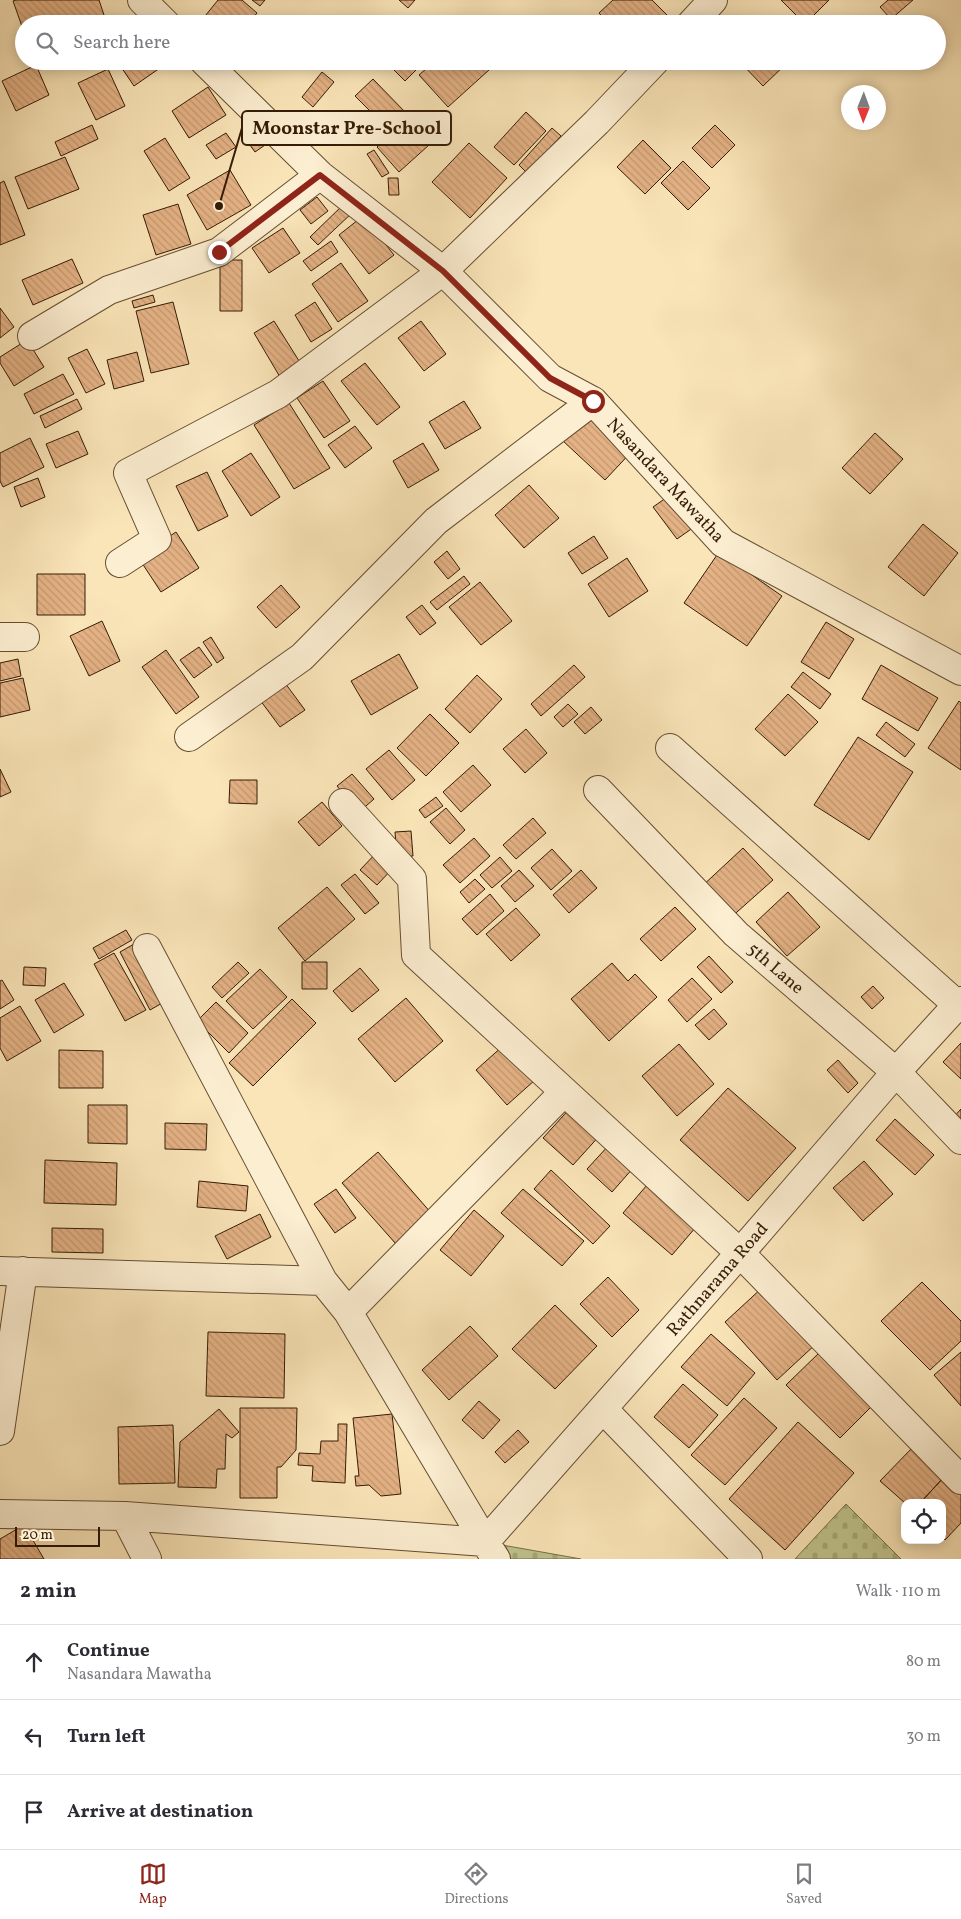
<!DOCTYPE html>
<meta charset="utf-8">
<style>
body{margin:0;font-family:Vollkorn,serif;background:#f7f7f7;color:#2b2b33}
.controls{position:absolute;right:15px;bottom:15px;display:grid;overflow:hidden;border-radius:10px;box-shadow:0 2px 12px #0003}
.controls button{width:45px;height:45px;display:grid;place-items:center;padding:0;border:0;border-bottom:1px solid #e1e1e2;background:#fff;color:#2b2b33;font:25px sans-serif}
.compass{position:absolute;left:841px;top:85px;width:45px;height:45px;border-radius:50%;background:#fff;box-shadow:0 2px 12px #0003;rotate:181deg}
.scale{position:absolute;left:15px;bottom:12px;width:85px;box-sizing:border-box;padding-left:5px;border:2px solid #351c06;border-top:0;font-size:14px;line-height:18px;white-space:nowrap;color:#351c06;-webkit-text-stroke:4px #fceed1;paint-order:stroke}
.stop{position:absolute;width:15px;height:15px;margin:-11px;border:4px solid #8f2418;border-radius:50%;background:#fff}
.stop.end{background:#8f2418;border-color:#fff;box-shadow:0 1px 5px #0008}
.list{margin:0;padding:0;list-style:none}
h2{display:flex;justify-content:space-between;align-items:center;height:65px;margin:0;padding:0 20px;font-size:21px}
h2 small{font-size:16px;font-weight:400;color:#7c7c81}
.list li{display:grid;grid-template-columns:32px 1fr auto;gap:15px;align-items:center;box-sizing:border-box;height:75px;padding:0 20px;border-top:1px solid #e1e1e2}
.list b{display:block;font-size:19px;white-space:nowrap}
.list p{margin:0;font-size:16px;white-space:nowrap;color:#7c7c81}
.list em{font-size:16px;font-style:normal;color:#7c7c81}
.icon{flex:none;width:28px;height:28px;fill:none;stroke:currentColor;stroke-width:2;stroke-linecap:round;stroke-linejoin:round}
.map{position:relative;flex:none;width:961px;height:1559px;overflow:hidden}
.search{position:absolute;background:#fff;box-shadow:0 2px 12px #0003;left:15px;right:15px;top:15px;height:55px;display:flex;align-items:center;gap:12px;box-sizing:border-box;padding:0 18px;border-radius:28px;color:#7c7c81;font-size:19px}
.sheet{height:290px;background:#fff}
nav{display:flex;justify-content:space-around;align-items:center;box-sizing:border-box;height:70px;border-top:1px solid #e1e1e2;background:#fff;font-size:14px;color:#7c7c81}
nav a{display:grid;justify-items:center;gap:2px}
nav .on{color:#8f2418}
.map>svg:first-child{display:block}
.cemetery{fill:url(#cemetery-stones);stroke:#7a704a}
.building{fill:url(#building-back-hatch);stroke:#351c06}
.lines{fill:none;stroke-linecap:round;stroke-linejoin:round}
.minor-casing{stroke:#664e32;stroke-width:30}
.minor{stroke:#fceed1;stroke-width:28}
.route{stroke:#8f2418;stroke-width:6}
.labels{text-anchor:middle;stroke-width:4;stroke-linejoin:round;paint-order:stroke}
.street-label{font-size:18px;fill:#351c06;stroke:#fceed1}
.leader{fill:none;stroke:#351c06;stroke-width:2}
.callout-dot{fill:#351c06;stroke:#fceed1;stroke-width:2}
.callout{fill:#fceed1;stroke:#351c06;stroke-width:2}
.callout-label{font-size:19px;text-anchor:middle;font-weight:bold;fill:#351c06}
</style>
<div class="map">
<svg width="961" height="1559" viewBox="0 0 961 1559">
<defs>
<pattern id="cemetery-stones" width="16" height="16" patternUnits="userSpaceOnUse" patternTransform="scale(1.25)"><rect width="16" height="16" fill="#c0c48d"/><path d="M2 7V4a2 2 0 0 1 4 0v3zM10 15v-3a2 2 0 0 1 4 0v3z" fill="#a6a878"/></pattern>
<pattern id="building-back-hatch" width="6" height="6" patternUnits="userSpaceOnUse" patternTransform="scale(1.25)"><rect width="6" height="6" fill="#e4b285"/><path d="M-1 5l2 2M0 0l6 6M5-1l2 2" fill="none" stroke="#c49871"/></pattern>
</defs>
<rect width="100%" height="100%" fill="#fae5b8"/>
<filter id="stains"><feTurbulence type="fractalNoise" baseFrequency=".004" numOctaves="4"/><feColorMatrix values="0 0 0 0 .2 0 0 0 0 .09 0 0 0 0 .02 0 0 0 .5 -.17"/></filter>
<radialGradient id="worn" r=".72"><stop offset=".6" stop-color="#630" stop-opacity="0"/><stop offset="1" stop-color="#630" stop-opacity=".3"/></radialGradient>
<path class="cemetery" d="M846,1504L901,1559H795Z
M502,1545L581,1559H511Z"/>
<path class="building" d="M16,0H99L107,24H24V32L13,1Z
M218,0H242L257,13L248,24H205L201,21Z
M252,0H265L260,6Z
M399,0H415L408,8Z
M613,0H652L672,20L668,24H609L599,13Z
M781,0H829L805,24Z
M888,0H913L891,19L880,7Z
M117,61H170L134,86Z
M395,61H424V62L405,81L390,66Z
M435,61H481L489,70L448,107L419,75Z
M739,61H787L788,62L763,86Z
M36,65L49,95L16,111L2,81Z
M108,69L125,106L96,120L78,83Z
M322,72L334,82L313,107L302,97Z
M373,79L408,115L391,132L355,96Z
M208,87L226,115L189,138L172,111Z
M526,112L546,131L514,165L494,147Z
M406,121L429,145L399,172L377,147Z
M92,125L98,139L61,156L55,142Z
M715,125L735,145L712,168L692,148Z
M552,128L561,136L527,173L519,165Z
M254,130L265,145L255,152L244,137Z
M226,133L236,147L216,159L206,145Z
M165,138L190,178L169,191L144,151Z
M643,140L671,168L645,194L617,167Z
M469,143L507,178L470,218L432,182Z
M374,150L389,173L382,177L367,154Z
M65,157L79,189L28,209L15,177Z
M683,161L710,188L688,210L661,183Z
M230,170L251,205L207,230L187,195Z
M388,178H398L399,195H389Z
M4,181L25,235L0,245V183Z
M317,197L328,211L311,224L300,210Z
M345,203L353,212L318,245L310,237Z
M178,204L191,244L156,255L143,215Z
M363,216L394,255L369,274L339,235Z
M283,228L300,253L269,273L252,248Z
M331,241L338,252L311,271L303,261Z
M72,259L83,283L33,305L22,280Z
M220,260H242V311H220Z
M341,263L368,301L338,322L312,284Z
M153,295L155,302L134,308L132,301Z
M173,302L189,364L151,373L136,311Z
M315,302L332,329L311,342L295,315Z
M0,308L14,327L0,338Z
M274,321L301,364L280,377L254,333Z
M421,321L446,354L424,371L398,338Z
M27,340L44,367L14,386L0,363V357Z
M87,349L105,384L86,393L68,358Z
M137,352L144,381L114,389L107,360Z
M365,363L400,407L377,425L341,381Z
M63,374L74,394L34,414L24,394Z
M323,381L350,421L324,438L297,398Z
M77,399L82,409L45,428L40,416Z
M464,401L481,428L445,449L429,422Z
M289,403L330,468L294,489L254,425Z
M592,408L635,448L605,480L562,440Z
M355,426L372,448L345,468L328,445Z
M78,431L88,454L56,468L46,444Z
M875,433L903,459L870,494L842,468Z
M30,438L44,467L3,487L0,481V453Z
M423,443L439,470L408,488L393,461Z
M251,453L280,497L251,516L222,471Z
M207,472L228,516L198,531L176,486Z
M38,478L45,497L21,507L14,487Z
M529,485L559,518L524,548L495,515Z
M673,493L697,525L677,539L653,507Z
M923,524L958,553L924,596L888,567Z
M176,532L199,568L161,592L138,557Z
M594,536L608,558L582,574L568,553Z
M447,551L460,569L448,579L434,562Z
M719,552L782,596L747,646L684,603Z
M627,558L648,591L609,617L588,584Z
M37,574H85V615H37Z
M464,576L470,584L437,610L430,602Z
M480,582L512,621L481,645L449,607Z
M281,585L300,607L276,628L257,607Z
M422,605L436,623L420,635L406,617Z
M102,621L120,661L89,676L70,636Z
M826,622L854,639L829,679L801,662Z
M211,637L224,658L217,663L203,642Z
M199,647L212,665L194,678L180,660Z
M166,650L199,697L176,714L142,667Z
M399,654L418,688L371,715L351,681Z
M18,659L21,676L0,681V663Z
M574,665L585,677L541,716L531,704Z
M881,665L938,698L918,731L862,699Z
M803,672L831,694L820,709L791,687Z
M477,675L502,699L470,733L445,709Z
M23,678L30,710L0,717V683Z
M285,683L305,710L280,727L260,700Z
M788,694L818,722L785,756L755,729Z
M959,701L961,703V770L928,748Z
M568,704L578,714L563,727L554,717Z
M591,707L602,720L585,734L574,722Z
M430,714L459,743L426,776L397,748Z
M886,722L915,744L905,757L876,735Z
M526,729L547,753L525,773L503,749Z
M858,737L913,772L869,840L814,805Z
M389,750L415,780L392,800L366,769Z
M473,765L491,785L461,812L443,792Z
M0,769L11,792L0,797Z
M352,774L374,799L359,812L337,786Z
M230,780H257V804L229,803Z
M436,797L443,806L425,818L419,810Z
M322,802L342,826L319,846L298,822Z
M446,808L465,830L450,844L430,822Z
M533,818L546,833L516,859L503,845Z
M411,831L413,856L397,857L395,832Z
M474,838L490,856L460,883L443,865Z
M743,848L773,880L728,920L699,889Z
M552,849L572,871L551,890L531,868Z
M378,851L395,866L377,885L360,870Z
M500,857L512,871L492,888L480,875Z
M519,870L534,886L515,902L501,886Z
M581,870L597,888L569,913L553,895Z
M355,874L379,903L365,914L341,885Z
M475,879L485,889L469,903L460,892Z
M327,887L355,919L305,961L278,928Z
M788,892L820,927L787,956L756,922Z
M490,894L504,911L477,935L462,919Z
M675,907L696,929L661,961L640,939Z
M516,908L540,935L511,961L486,934Z
M126,930L132,940L99,959L93,948Z
M134,944L164,1002L150,1010L120,952Z
M114,953L146,1010L125,1021L94,964Z
M709,956L733,982L721,993L697,967Z
M238,962L249,973L222,998L212,987Z
M302,962H327V989H302Z
M612,963L628,981L635,974L657,997L609,1041L571,999Z
M24,967L46,968L45,986L23,985Z
M360,968L379,990L352,1012L333,991Z
M260,969L287,997L253,1029L226,1001Z
M692,978L712,999L687,1022L668,1000Z
M2,980L14,1000L0,1009V981Z
M64,983L84,1015L54,1033L35,1000Z
M873,986L884,998L872,1009L861,997Z
M406,998L443,1041L395,1082L358,1039Z
M292,999L316,1023L253,1086L229,1063Z
M216,1002L248,1033L229,1053L197,1021Z
M20,1006L41,1041L7,1061L0,1048V1018Z
M714,1009L727,1024L709,1040L695,1025Z
M961,1043V1079L943,1062Z
M679,1044L714,1084L677,1116L642,1076Z
M504,1045L535,1080L507,1105L476,1070Z
M59,1050L103,1051V1088H59Z
M838,1060L858,1083L848,1093L827,1070Z
M728,1088L796,1148L748,1201L680,1140Z
M88,1105H127V1144L88,1143Z
M573,1105L602,1133L573,1165L543,1138Z
M961,1109V1131L950,1121Z
M895,1119L934,1155L915,1175L876,1140Z
M165,1123L207,1124L206,1150L165,1149Z
M609,1145L634,1167L612,1192L587,1169Z
M378,1152L432,1214L396,1244L342,1183Z
M45,1160L117,1163L116,1205L44,1203Z
M864,1161L893,1194L863,1221L833,1188Z
M551,1170L610,1226L593,1244L534,1189Z
M199,1181L248,1186L246,1211L197,1207Z
M647,1185L696,1227L672,1255L623,1213Z
M336,1189L356,1218L335,1233L314,1204Z
M523,1189L584,1241L562,1266L501,1213Z
M474,1210L504,1236L471,1276L440,1250Z
M260,1214L271,1237L227,1259L215,1236Z
M52,1228L103,1229V1253L52,1252Z
M608,1277L639,1310L612,1337L580,1304Z
M922,1282L961,1321V1341L930,1370L881,1321Z
M764,1286L817,1343L777,1380L725,1322Z
M555,1305L597,1346L555,1389L512,1349Z
M470,1326L498,1356L449,1400L422,1370Z
M208,1332L285,1334L284,1398L206,1396Z
M711,1334L755,1373L727,1406L681,1367Z
M821,1351L875,1403L840,1438L786,1385Z
M961,1352V1406L934,1375Z
M683,1384L718,1415L689,1448L654,1417Z
M744,1398L777,1428L725,1485L691,1455Z
M479,1401L500,1420L483,1439L462,1420Z
M240,1408H297L296,1450L281,1467H277V1498H240Z
M219,1409L239,1432L232,1438L226,1434L225,1469H217L216,1488L178,1487L180,1442Z
M392,1414L401,1494L381,1496L369,1485L356,1486L355,1476H359L353,1418Z
M798,1422L854,1473L785,1550L729,1499Z
M338,1424H347L345,1483L312,1481L313,1466L298,1465L299,1453L320,1454L321,1441H338Z
M173,1425L175,1483L119,1484L118,1427Z
M518,1430L529,1442L505,1463L495,1452Z
M913,1447L945,1476L920,1503H905L880,1481Z
M945,1476L961,1490V1523L945,1540L942,1537V1503H920Z
M24,1525L44,1559H0V1539Z"/>
<g class="lines">
<g class="minor-casing">
<path id="minor" d="M142,0L166,24
M691,24L713,0
M204,61L320,175L443,271L550,378L593,401L723,543L961,671
M32,336L109,290L219,252L320,175
M120,563L157,539L128,473L278,394L443,271L597,122L655,61
M0,637H25
M189,737L302,657L436,521L593,401
M670,748L961,1008
M598,790L736,934L896,1072L961,1140
M343,803L412,879L416,955L740,1253L961,1480
M0,1271L323,1281
M348,1312L564,1092
M603,1409L748,1559
M0,1431L23,1271
M0,1514L125,1516L485,1542L348,1312L323,1281L147,948
M125,1516L147,1559
M496,1559L485,1542L740,1253L896,1072L961,1001"/>
</g>
<use href="#minor" class="minor"/>
</g>
<g class="lines">
<path class="route" d="M219,252L320,175L443,271L550,378L593,401"/>
</g>
<g class="labels">
<g class="street-label">
<text transform="translate(666 480) rotate(47)" y="6">Nasandara Mawatha</text>
<text transform="translate(776 968) rotate(41)" y="6">5th Lane</text>
<text transform="translate(717 1279) rotate(-49)" y="6">Rathnarama Road</text>
</g>
</g>
<path class="leader" d="M219 206L242 128"/>
<circle class="callout-dot" cx="219" cy="206" r="5"/>
<rect class="callout" x="242" y="111" width="209" height="34" rx="5"/>
<g class="callout-label">
<text x="347" y="134">Moonstar Pre-School</text>
</g>
<rect width="100%" height="100%" filter="url(#stains)"/>
<rect width="100%" height="100%" fill="url(#worn)"/>
</svg>
<div class="controls">
<button><svg class="icon" aria-label="locate" viewBox="0 0 24 24"><circle cx="12" cy="12" r="6"/><path d="M12 2v4M12 18v4M2 12h4M18 12h4"/></svg></button>
</div>
<svg class="compass" viewBox="-18 -18 36 36"><path d="M0-13l5 13h-10z" fill="#e53935"/><path d="M0 13l5-13h-10z" fill="#7c7c81"/></svg>
<div class="scale">20 m</div>
<div class="stop" style="left:593px;top:401px"></div>
<div class="stop end" style="left:219px;top:252px"></div>
<div class="search"><svg class="icon" aria-label="search" viewBox="0 0 24 24"><circle cx="10" cy="10" r="6"/><path d="M15 15l6 6"/></svg>Search here</div>
</div>
<section class="sheet">
<h2>2 min<small>Walk · 110 m</small></h2>
<ul class="list">
<li><svg class="icon" aria-label="ahead" viewBox="0 0 24 24"><path d="M12 20V5M6 11l6-6 6 6"/></svg><div><b>Continue</b><p>Nasandara Mawatha</p></div><em>80 m</em></li>
<li><svg class="icon" aria-label="left" viewBox="0 0 24 24"><path d="M17 20v-9H6M10 6l-5 5 5 5"/></svg><div><b>Turn left</b></div><em>30 m</em></li>
<li><svg class="icon" aria-label="arrive" viewBox="0 0 24 24"><path d="M6 21V4h12l-3 4 3 4H6"/></svg><div><b>Arrive at destination</b></div></li>
</ul>
</section>
<nav>
<a class="on"><svg class="icon" aria-label="map" viewBox="0 0 24 24"><path d="M3 6l6-2 6 2 6-2v14l-6 2-6-2-6 2zM9 4v14M15 6v14"/></svg>Map</a>
<a><svg class="icon" aria-label="directions" viewBox="0 0 24 24"><path d="M12 3l9 9-9 9-9-9zM9 14v-3h6M13 9l2 2-2 2"/></svg>Directions</a>
<a><svg class="icon" aria-label="saved" viewBox="0 0 24 24"><path d="M7 4h10v16l-5-4-5 4z"/></svg>Saved</a>
</nav>
